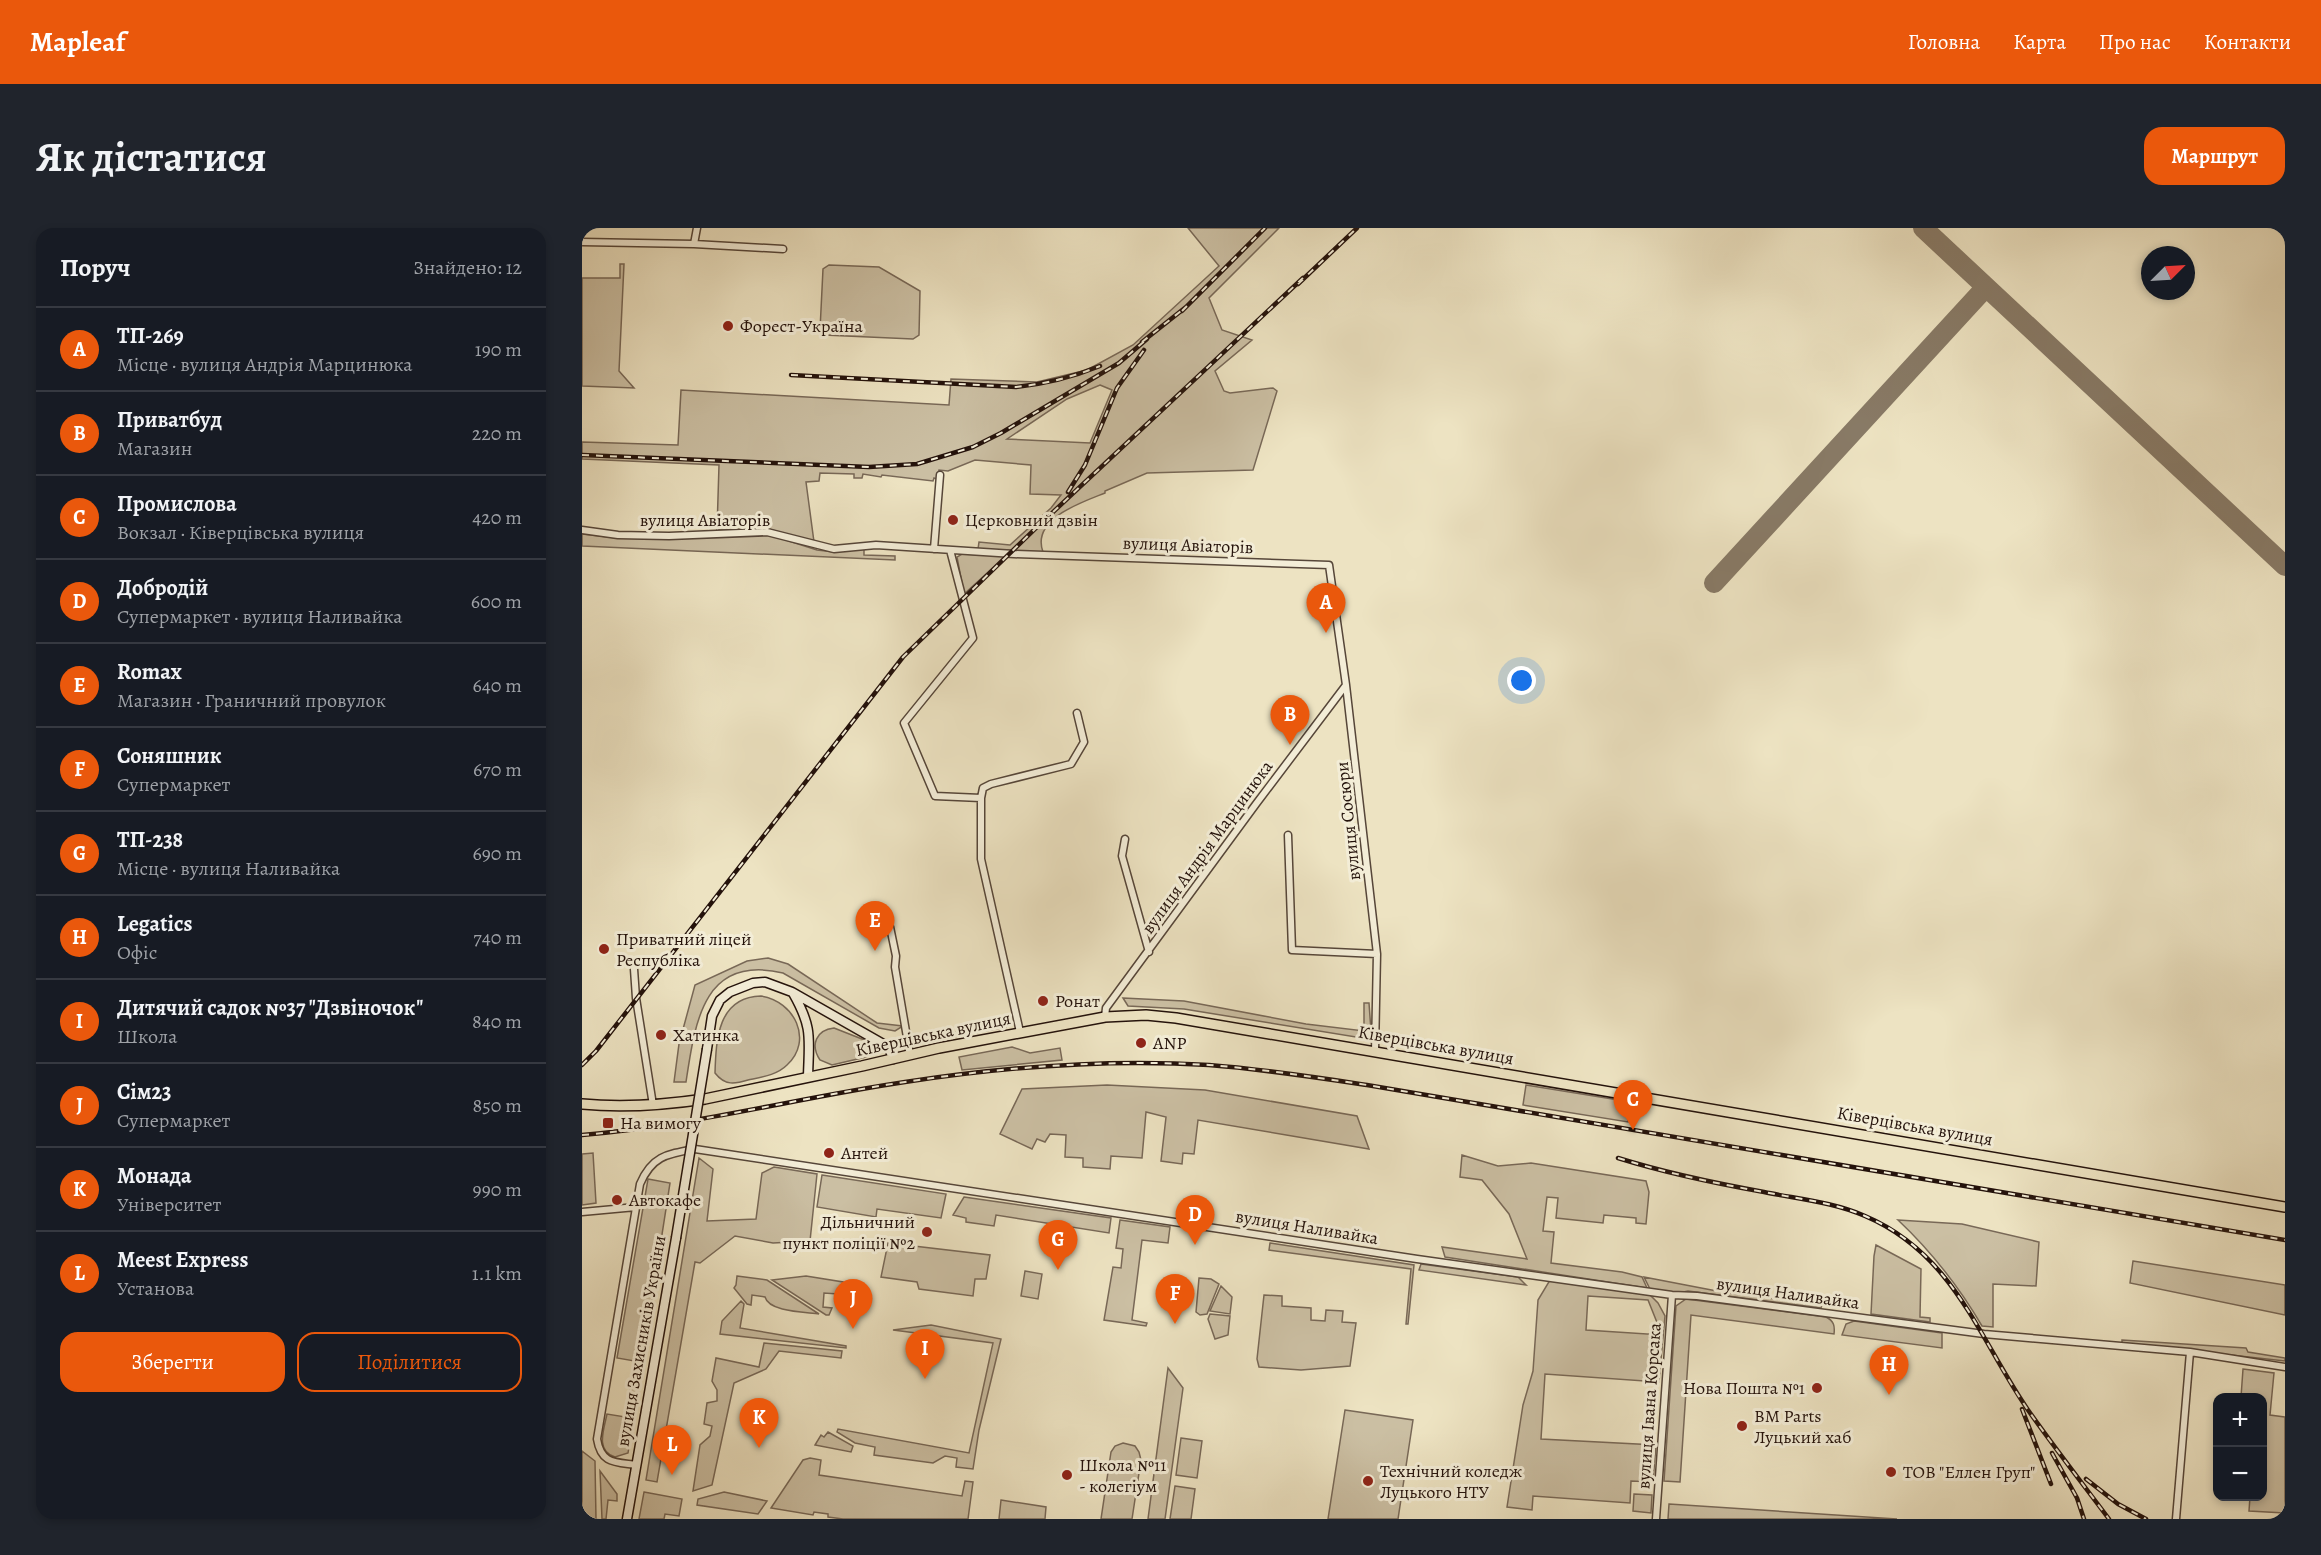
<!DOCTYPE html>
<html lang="uk">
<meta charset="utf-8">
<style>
body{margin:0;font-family:Alegreya,serif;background:#20242c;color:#f1f3f6}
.controls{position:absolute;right:18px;bottom:18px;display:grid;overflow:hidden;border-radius:12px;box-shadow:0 3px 9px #0003}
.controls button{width:54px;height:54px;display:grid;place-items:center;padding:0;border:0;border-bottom:2px solid #363941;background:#171b24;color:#f1f3f6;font:30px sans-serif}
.compass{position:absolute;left:1559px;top:18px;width:54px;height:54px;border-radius:50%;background:#171b24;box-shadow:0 3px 9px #0003;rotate:66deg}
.you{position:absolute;left:940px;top:453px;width:21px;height:21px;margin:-15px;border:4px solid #fff;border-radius:50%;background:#1a73e8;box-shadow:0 0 0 9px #1a73e833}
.badge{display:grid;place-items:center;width:39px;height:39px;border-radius:50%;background:#ea580c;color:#fff;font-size:20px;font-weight:700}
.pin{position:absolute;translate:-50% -50px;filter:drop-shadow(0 2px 3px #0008)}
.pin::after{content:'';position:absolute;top:32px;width:21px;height:18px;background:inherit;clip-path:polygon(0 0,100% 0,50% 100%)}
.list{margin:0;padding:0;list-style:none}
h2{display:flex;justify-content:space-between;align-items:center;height:78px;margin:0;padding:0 24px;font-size:26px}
h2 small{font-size:20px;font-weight:400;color:#9ea1a6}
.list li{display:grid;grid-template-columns:39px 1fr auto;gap:18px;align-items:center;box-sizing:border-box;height:84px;padding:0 24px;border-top:2px solid #363941}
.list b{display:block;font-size:22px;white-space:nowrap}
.list p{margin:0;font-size:20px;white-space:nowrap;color:#9ea1a6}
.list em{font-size:20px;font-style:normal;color:#9ea1a6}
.actions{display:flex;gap:12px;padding:18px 24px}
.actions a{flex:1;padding:14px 0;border:2px solid #ea580c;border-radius:18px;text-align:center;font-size:21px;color:#ea580c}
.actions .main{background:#ea580c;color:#fff}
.map{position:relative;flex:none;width:1703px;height:1291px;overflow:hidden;border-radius:18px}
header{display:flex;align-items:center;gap:36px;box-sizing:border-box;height:84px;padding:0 30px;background:#ea580c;color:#fff}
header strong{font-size:28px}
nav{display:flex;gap:33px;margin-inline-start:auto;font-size:21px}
.intro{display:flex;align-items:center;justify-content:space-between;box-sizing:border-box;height:144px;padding:0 36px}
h1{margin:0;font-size:42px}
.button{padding:15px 27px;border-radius:18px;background:#ea580c;color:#fff;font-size:21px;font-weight:700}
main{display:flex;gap:36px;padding:0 36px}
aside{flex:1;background:#171b24;border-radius:18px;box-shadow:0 3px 9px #0003}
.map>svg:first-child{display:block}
.green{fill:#cbbfa3;stroke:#786857;stroke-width:1.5;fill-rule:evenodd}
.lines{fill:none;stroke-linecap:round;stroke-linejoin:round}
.taxiway{stroke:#887a66;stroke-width:20}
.minor-casing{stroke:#564639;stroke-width:9}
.secondary-casing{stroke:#24120b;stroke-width:11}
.primary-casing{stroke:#24120b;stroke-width:12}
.minor{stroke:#f3edd7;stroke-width:6}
.secondary{stroke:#f3edd7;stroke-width:8}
.primary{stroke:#ede3c2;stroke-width:9}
.rail-casing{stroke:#24120b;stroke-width:4.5}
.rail{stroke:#f3edd7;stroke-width:2;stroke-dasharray:7;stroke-linecap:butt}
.secondary-bridge-casing{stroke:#24120b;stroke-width:11;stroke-linecap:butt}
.secondary-bridge{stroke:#f3edd7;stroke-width:8}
.poi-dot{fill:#8f2418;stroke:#f3edd7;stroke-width:2}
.labels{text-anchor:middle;stroke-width:6;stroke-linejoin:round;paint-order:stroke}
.poi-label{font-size:18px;fill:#24120b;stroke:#f3edd7;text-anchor:start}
.street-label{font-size:18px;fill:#24120b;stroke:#f3edd7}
</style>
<header>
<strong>Mapleaf</strong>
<nav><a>Головна</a><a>Карта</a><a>Про нас</a><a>Контакти</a></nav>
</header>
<div class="intro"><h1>Як дістатися</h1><a class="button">Маршрут</a></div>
<main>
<aside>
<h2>Поруч<small>Знайдено: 12</small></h2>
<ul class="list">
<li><span class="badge">A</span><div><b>ТП-269</b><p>Місце · вулиця Андрія Марцинюка</p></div><em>190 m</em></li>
<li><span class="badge">B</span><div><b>Приватбуд</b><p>Магазин</p></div><em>220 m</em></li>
<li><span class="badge">C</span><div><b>Промислова</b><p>Вокзал · Ківерцівська вулиця</p></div><em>420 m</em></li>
<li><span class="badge">D</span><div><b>Добродій</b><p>Супермаркет · вулиця Наливайка</p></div><em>600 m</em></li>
<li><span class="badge">E</span><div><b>Romax</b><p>Магазин · Граничний провулок</p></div><em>640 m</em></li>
<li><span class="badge">F</span><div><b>Соняшник</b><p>Супермаркет</p></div><em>670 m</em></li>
<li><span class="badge">G</span><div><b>ТП-238</b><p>Місце · вулиця Наливайка</p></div><em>690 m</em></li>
<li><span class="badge">H</span><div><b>Legatics</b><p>Офіс</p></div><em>740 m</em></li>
<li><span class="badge">I</span><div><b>Дитячий садок №37 &quot;Дзвіночок&quot;</b><p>Школа</p></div><em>840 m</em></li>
<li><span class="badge">J</span><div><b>Сім23</b><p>Супермаркет</p></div><em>850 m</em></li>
<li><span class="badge">K</span><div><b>Монада</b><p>Університет</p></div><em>990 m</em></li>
<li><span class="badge">L</span><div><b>Meest Express</b><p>Установа</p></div><em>1.1 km</em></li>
</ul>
<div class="actions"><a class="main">Зберегти</a><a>Поділитися</a></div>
</aside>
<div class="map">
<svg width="1703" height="1291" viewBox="0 0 1703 1291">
<rect width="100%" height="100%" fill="#ede3c2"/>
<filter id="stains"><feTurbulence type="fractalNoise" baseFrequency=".00333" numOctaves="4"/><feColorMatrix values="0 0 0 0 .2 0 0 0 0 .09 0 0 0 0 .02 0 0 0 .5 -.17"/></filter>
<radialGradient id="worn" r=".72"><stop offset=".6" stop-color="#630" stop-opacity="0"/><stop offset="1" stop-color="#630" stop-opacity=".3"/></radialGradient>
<path class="green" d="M606,0H697L627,70L640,102L670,112L633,143L642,163L648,165L691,160L695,163L671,242L565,245L523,263V265C498,275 449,291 461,324L396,321L397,314L428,317L469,280L479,267L448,266L449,237L393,232L366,243L357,242L355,251L352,250L351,253L300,247L299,249L281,246L280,250H272V246L238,245L237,253L224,254L232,314L187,301L135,302L137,237L0,231V214L96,217L99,162L367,177L369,151L455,154L505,142L551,117L637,38ZM518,157L530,162L508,215L425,211L485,171Z
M38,36H42L37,143L52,160L0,158V50H38Z
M247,37L297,39L338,63L337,107L331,111L242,107L238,102L241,41Z
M0,306L35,310L87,311L185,306L235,322L252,324L282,320V327L313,328V332L0,318Z
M380,326L424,328L382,366L375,329Z
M186,730L206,736L295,795L321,798L313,803L297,800L201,745C121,726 113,795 104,854H92L97,816L113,757L165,733Z
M179,768C212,773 232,812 205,837C195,847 180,849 166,852C153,856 143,858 133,845C134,811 136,769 179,768Z
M541,770L602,773L724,796L782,803V775H787L789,803L780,810L602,781L546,778Z
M429,794L424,799L356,812L355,808Z
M252,800L285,813C292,818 292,824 284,829L250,837L238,832C228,817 234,802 252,800Z
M430,819L448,825L478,820L480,832L380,842L377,829Z
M525,857L623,862L775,888L787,921L616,892L612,926L601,925L600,936L579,933L584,889L564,884L560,930L529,928L528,941L501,939V930L483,929L484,907L468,906L463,914L455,911L450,921L418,906L440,861Z
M944,857L1049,874L1046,894L941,877Z
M11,925L14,975L0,977V926Z
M880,927L916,938L949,935L1064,953L1067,964L1064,996L1054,995V990L1022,987L1021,995L974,990L976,970L965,969L961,1003L972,1004L969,1035L1040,1044L1060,1049L1065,1060L863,1029L860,1019L945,1031L927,986L900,952L878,949Z
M117,930L131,941L125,993L174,991L180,945L192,939L235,946L228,1013L191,1015L153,1008L118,1035L113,1034L75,1254L64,1252Z
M240,947L364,966L359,990L295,981L294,989L235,979Z
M66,951L88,955L46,1225L33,1229C13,1223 22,1201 25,1186L43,1189L53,1133L35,1130Z
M382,969L529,990L527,1005L414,987L412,998L384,994V990L371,987Z
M538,992L588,999L586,1015L560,1012L550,1092L565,1095L564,1098L522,1092L531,1039L539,1040L541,1021L534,1020Z
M1316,992L1380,996L1457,1014L1454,1058L1411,1056V1099L1400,1098C1376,1057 1351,1025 1316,992Z
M306,1015L408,1027L404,1051H393L391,1068L337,1061L335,1054L299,1049Z
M688,1015L832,1037L826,1096H824L829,1041L687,1022Z
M1294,1017L1339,1041L1338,1089L1348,1090V1094L1289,1086L1292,1028Z
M1551,1033L1703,1057V1087L1548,1055Z
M839,1036L936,1049L944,1057L837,1042Z
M443,1043L460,1046L456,1071L439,1068Z
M155,1048L185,1052L237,1086C223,1084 187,1084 183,1069L170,1067L169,1077L165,1076L152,1060L154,1057Z
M224,1048L261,1054L260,1063L256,1066L242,1065L241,1079L250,1080L247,1087H244L190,1052Z
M1062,1049L1140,1064L1240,1077L1239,1080L1106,1063L1096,1065L1068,1061Z
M617,1050L629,1051L637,1056L625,1086L618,1087L614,1084Z
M968,1052L1067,1066L1076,1075L1083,1088L1077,1154L963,1146L959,1211L1074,1217L1071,1254L1049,1253L1048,1275L951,1268L950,1282L925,1279L941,1177L951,1143L956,1072ZM1006,1068L1066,1072L1080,1107L1004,1102Z
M639,1058L650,1069L648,1086L628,1083Z
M682,1067L700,1068V1078L729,1080V1092L743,1093L744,1082L761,1083L760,1094L774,1095L768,1138L719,1142L677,1139L675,1131Z
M1104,1071L1244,1089C1252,1093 1253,1098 1252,1106L1109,1087L1098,1254L1082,1253L1094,1078Z
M159,1073L162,1076L158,1100L264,1118V1120L138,1106L140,1093Z
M628,1086L648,1088L646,1107L633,1111L626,1091Z
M1272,1093L1360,1105V1120L1260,1107L1264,1096Z
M349,1097L419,1111L397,1202L391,1241L374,1239L375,1230L363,1228L351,1235L292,1227L293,1219L273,1215L255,1204L256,1201L387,1225L411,1115L311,1102Z
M1540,1112L1664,1120L1666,1124L1703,1130V1133L1540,1115Z
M182,1115L260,1123L259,1130L197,1123L184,1141L152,1155L130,1257L111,1263L118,1217L128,1208L130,1198L122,1196L125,1175L135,1173V1162L130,1153L134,1130L177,1139Z
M586,1140L601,1160L583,1291H566Z
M1661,1141L1692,1145L1688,1187L1703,1189V1285L1667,1283L1668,1269L1680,1268V1170L1659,1169Z
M763,1182L831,1192L816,1291H746Z
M246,1204L271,1218L269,1224L233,1217L239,1207L242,1209Z
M599,1210L620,1213L615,1250L594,1247Z
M541,1215L553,1218L557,1224L559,1232L550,1291H519L529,1224L533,1218Z
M0,1223L13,1233L14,1291H0Z
M228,1230L239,1232L237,1247L380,1268L383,1253L391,1254L386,1291H261L246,1289V1286L232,1284L231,1287L189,1280L221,1232Z
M18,1243L35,1266V1273L26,1272L24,1291H20Z
M593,1258L613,1261L609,1291H588Z
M62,1264L100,1271L97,1288L83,1286L82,1291H57Z
M142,1264L185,1273L176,1286L115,1277L116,1271Z
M1052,1266L1070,1267L1069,1285L1051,1283Z
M419,1272L464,1279L463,1291H417Z
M1087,1276L1315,1291H1086Z"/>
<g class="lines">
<path class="taxiway" d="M1341,0L1703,338
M1132,355L1404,59"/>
<g class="minor-casing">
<path id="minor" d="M0,14L112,16L201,21
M112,16L115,0
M0,302L36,307L87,308L185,304L252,321L294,317L432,326L747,337L764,457L674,576L524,780L523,789
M352,321L358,247
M368,322L391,410L322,495L353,568L399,570V631L438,804
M764,457L795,726L793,823
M399,570L401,560L409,556L489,536L502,514L495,485
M706,607L710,722L795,726
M543,611L540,628L567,724
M308,699L314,728L313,739L328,827
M52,741L54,770L71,877
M0,984L54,979
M54,1237C33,1234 19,1236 15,1211L58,956C70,928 85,926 113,921L835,1031L1090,1067L1115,1068L1402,1106L1608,1124L1703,1139
M1074,1291L1090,1067
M1594,1291L1608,1124"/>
</g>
<g class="secondary-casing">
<path id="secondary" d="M211,765C231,800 227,810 226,849
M125,821L130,788L138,772L148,764L171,755L183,754L210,764L303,817L307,820L311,831
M45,1291L94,1010"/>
</g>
<g class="primary-casing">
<path id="primary" d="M0,876C41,880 82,877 123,871L280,838L357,820L523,789L564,787L594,790L1703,979"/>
</g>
<use href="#minor" class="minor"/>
<use href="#secondary" class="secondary"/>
<use href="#primary" class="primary"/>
<g class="rail-casing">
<path id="rail" d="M716,56L775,0
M600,83L683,0
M560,114L604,79
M209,147L434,159C463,156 491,149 518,138
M0,227L287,239L335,236L391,219L419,205L537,135L565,111
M486,264L503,237L535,160L562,122
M0,837L14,823L321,429L454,300L721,50
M0,907C109,898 215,870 323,854C421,839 528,831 627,837C680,841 732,849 785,857L1703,1012
M1036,930C1084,945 1132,955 1182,964C1216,971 1251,974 1283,988C1372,1026 1396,1109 1446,1182C1472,1219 1500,1255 1527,1291
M1440,1181L1469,1256
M1470,1225L1495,1270L1502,1291
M1504,1251L1536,1276L1564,1291"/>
</g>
<use href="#rail" class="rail"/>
<g class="secondary-bridge-casing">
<path id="secondary-bridge" d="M94,1010L125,821"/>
</g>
<use href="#secondary-bridge" class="secondary-bridge"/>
</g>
<g class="poi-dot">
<circle cx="146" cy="98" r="6"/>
<circle cx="371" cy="292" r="6"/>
<circle cx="22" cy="721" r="6"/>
<circle cx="461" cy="773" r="6"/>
<circle cx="79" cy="807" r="6"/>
<circle cx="559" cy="815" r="6"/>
<rect x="20" y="889" width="12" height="12" rx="3"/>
<circle cx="247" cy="925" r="6"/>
<circle cx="35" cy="972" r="6"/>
<circle cx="345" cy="1004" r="6"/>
<circle cx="1235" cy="1160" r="6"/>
<circle cx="1160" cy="1198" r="6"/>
<circle cx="1309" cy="1244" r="6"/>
<circle cx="485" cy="1247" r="6"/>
<circle cx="786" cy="1253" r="6"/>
</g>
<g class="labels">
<g class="poi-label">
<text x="158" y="104">Форест-Україна</text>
<text x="383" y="298">Церковний дзвін</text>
<text x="34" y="717">Приватний ліцей<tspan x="34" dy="21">Республіка</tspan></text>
<text x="473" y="779">Ронат</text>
<text x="91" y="813">Хатинка</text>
<text x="571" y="821">ANP</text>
<text x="38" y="901">На вимогу</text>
<text x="259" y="931">Антей</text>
<text x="47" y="978">Автокафе</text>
<text x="333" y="1000" text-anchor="end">Дільничний<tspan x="333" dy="21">пункт поліції №2</tspan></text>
<text x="1223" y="1166" text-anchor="end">Нова Пошта №1</text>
<text x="1172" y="1194">BM Parts<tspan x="1172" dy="21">Луцький хаб</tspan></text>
<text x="497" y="1243">Школа №11<tspan x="497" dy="21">- колегіум</tspan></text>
<text x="798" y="1249">Технічний коледж<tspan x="798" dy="21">Луцького НТУ</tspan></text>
<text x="1321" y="1250">ТОВ "Еллен Груп"</text>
</g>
<g class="street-label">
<text x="123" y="298">вулиця Авіаторів</text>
<text transform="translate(606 317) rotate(2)" y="6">вулиця Авіаторів</text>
<text transform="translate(766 593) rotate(-96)" y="6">вулиця Сосюри</text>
<text transform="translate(625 619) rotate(-54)" y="6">вулиця Андрія Марцинюка</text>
<text transform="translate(351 806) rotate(-12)" y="6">Ківерцівська вулиця</text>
<text transform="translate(854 817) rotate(10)" y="6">Ківерцівська вулиця</text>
<text transform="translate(1333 898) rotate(10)" y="6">Ківерцівська вулиця</text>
<text transform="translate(725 999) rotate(9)" y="6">вулиця Наливайка</text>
<text transform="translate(1206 1065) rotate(8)" y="6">вулиця Наливайка</text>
<text transform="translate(59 1113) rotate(-80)" y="6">вулиця Захисників України</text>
<text transform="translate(1067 1178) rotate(-86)" y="6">вулиця Івана Корсака</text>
</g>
</g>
<rect width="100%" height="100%" filter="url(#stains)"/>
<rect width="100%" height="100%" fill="url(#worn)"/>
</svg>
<div class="controls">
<button>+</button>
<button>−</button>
</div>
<svg class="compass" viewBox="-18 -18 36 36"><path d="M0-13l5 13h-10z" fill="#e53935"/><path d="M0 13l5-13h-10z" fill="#9ea1a6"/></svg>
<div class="you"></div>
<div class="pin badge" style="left:744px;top:405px">A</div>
<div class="pin badge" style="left:708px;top:517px">B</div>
<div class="pin badge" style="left:1051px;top:902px">C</div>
<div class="pin badge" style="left:613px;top:1017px">D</div>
<div class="pin badge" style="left:293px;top:723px">E</div>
<div class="pin badge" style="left:593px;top:1096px">F</div>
<div class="pin badge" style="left:476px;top:1042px">G</div>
<div class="pin badge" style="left:1307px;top:1167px">H</div>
<div class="pin badge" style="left:343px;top:1151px">I</div>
<div class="pin badge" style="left:271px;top:1101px">J</div>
<div class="pin badge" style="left:177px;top:1220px">K</div>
<div class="pin badge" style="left:90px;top:1247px">L</div>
</div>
</main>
